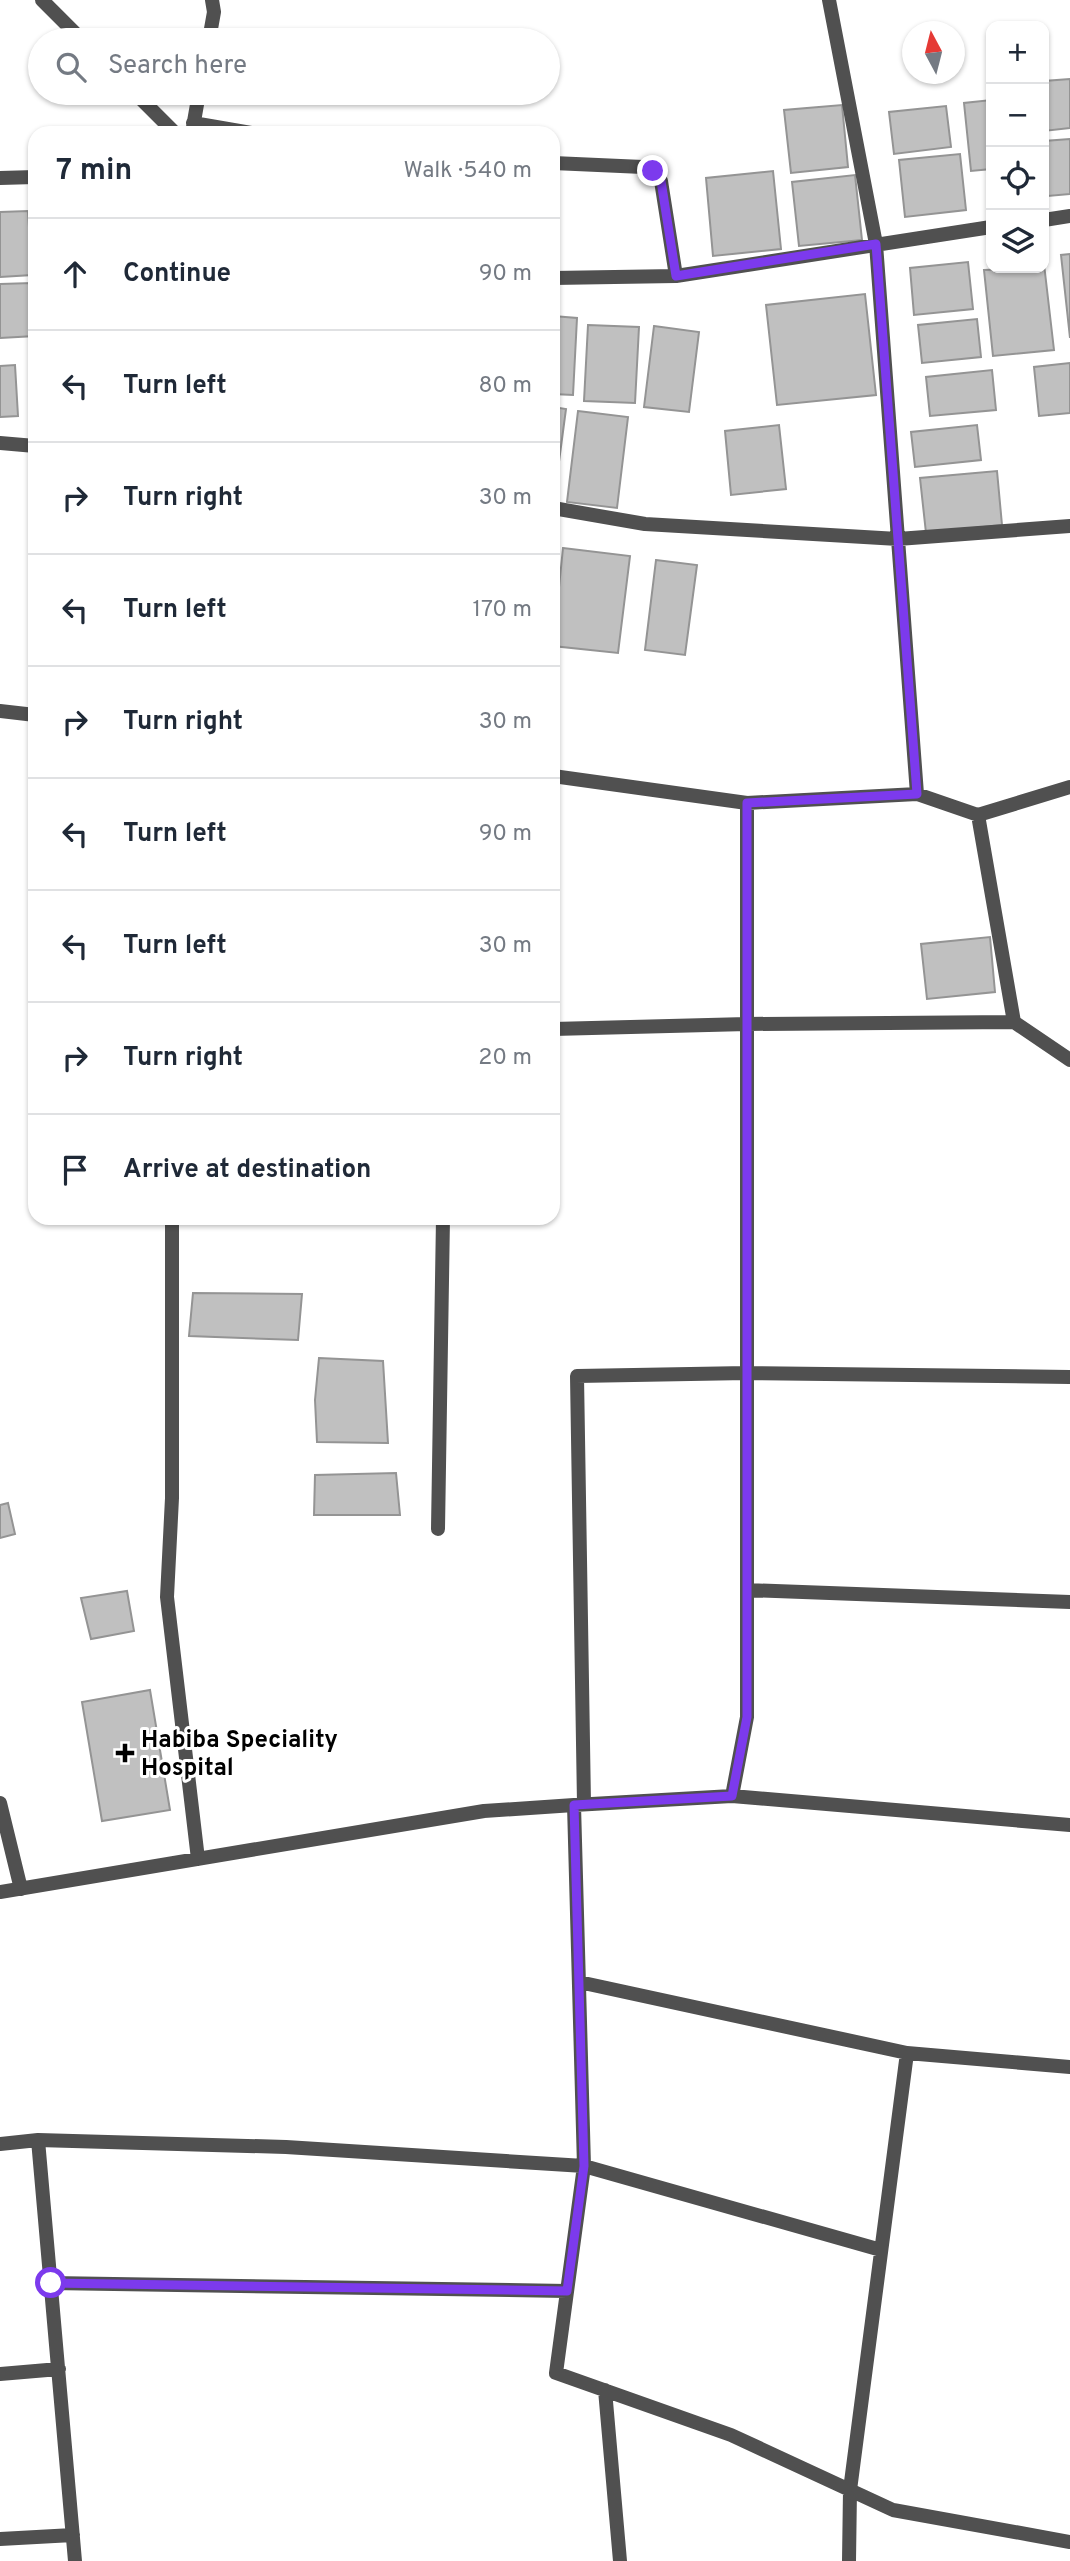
<!DOCTYPE html>
<meta charset="utf-8">
<style>
body{margin:0;font-family:Overpass,sans-serif;background:#f2f2f3;color:#1f2937}
.controls{position:absolute;right:21px;top:21px;display:grid;overflow:hidden;border-radius:14px;box-shadow:0 2px 5px #0004}
.controls button{width:63px;height:63px;display:grid;place-items:center;padding:0;border:0;border-bottom:2px solid #e0e1e3;background:#fff;color:#1f2937;font:35px sans-serif}
.compass{position:absolute;left:902px;top:21px;width:63px;height:63px;border-radius:50%;background:#fff;box-shadow:0 2px 5px #0004;rotate:353deg}
.stop{position:absolute;width:21px;height:21px;margin:-16px;border:5px solid #7c3aed;border-radius:50%;background:#fff}
.stop.end{background:#7c3aed;border-color:#fff;box-shadow:0 2px 7px #0008}
.list{margin:0;padding:0;list-style:none}
h2{display:flex;justify-content:space-between;align-items:center;height:91px;margin:0;padding:0 28px;font-size:30px}
h2 small{font-size:23px;font-weight:400;color:#747a83}
.list li{display:grid;grid-template-columns:46px 1fr auto;gap:21px;align-items:center;box-sizing:border-box;height:112px;padding:0 28px;border-top:2px solid #e0e1e3}
.list b{display:block;font-size:26px;white-space:nowrap}
.list em{font-size:23px;font-style:normal;color:#747a83}
.icon{flex:none;width:38px;height:38px;fill:none;stroke:currentColor;stroke-width:2;stroke-linecap:round;stroke-linejoin:round}
.map{position:relative;flex:none;width:1070px;height:2561px;overflow:hidden}
.search{position:absolute;background:#fff;box-shadow:0 2px 5px #0004;left:28px;top:28px;width:532px;height:77px;display:flex;align-items:center;gap:18px;box-sizing:border-box;padding:0 24px;border-radius:38px;color:#747a83;font-size:26px}
.panel{position:absolute;background:#fff;box-shadow:0 2px 5px #0004;left:28px;top:126px;width:532px;height:1099px;border-radius:21px}
.map>svg:first-child{display:block}
.building{fill:#c0c0c0;stroke:#949494;stroke-width:2}
.lines{fill:none;stroke-linecap:round;stroke-linejoin:round}
.minor{stroke:#505050;stroke-width:14}
.route{stroke:#7c3aed;stroke-width:9}
.poi-dot{fill:#000;stroke:#fff;stroke-width:2.5}
.labels{text-anchor:middle;stroke-width:6;stroke-linejoin:round;paint-order:stroke}
.poi-label{font-size:24px;font-weight:bold;fill:#000;stroke:#fff;text-anchor:start}
</style>
<div class="map">
<svg width="1070" height="2561" viewBox="0 0 1070 2561">
<rect width="100%" height="100%" fill="#fff"/>
<path class="building" d="M1070,79V128L1044,131V81Z
M991,100V169L971,171L964,103Z
M842,105L848,167L791,173L784,110Z
M946,106L951,147L894,154L889,112Z
M1070,139V194L1048,196L1044,141Z
M960,154L966,210L905,217L899,160Z
M773,171L781,249L713,256L706,178Z
M855,175L862,240L799,246L792,182Z
M28,211L32,275L0,277V212Z
M1070,254V338L1061,255Z
M968,262L973,309L914,315L910,268Z
M1044,264L1054,350L993,356L984,270L1044,268Z
M32,283L35,336L0,338V284Z
M865,294L876,395L777,405L766,305Z
M553,316L577,318L573,395L553,394Z
M977,319L981,357L922,363L918,325Z
M588,325L639,327L635,403L584,401Z
M654,326L699,332L689,412L644,407Z
M1070,363V413L1039,416L1034,367Z
M15,365L18,416L0,417V366Z
M992,370L996,410L930,416L926,377Z
M553,407L566,409L554,499L553,498Z
M578,411L628,417L617,508L567,502Z
M779,425L786,489L731,495L725,431Z
M977,425L981,460L915,467L911,432Z
M997,471L1002,525L926,533L920,478Z
M563,548L630,556L618,653L553,646Z
M656,560L697,565L685,655L645,650Z
M990,937L995,992L927,999L921,944Z
M193,1293L302,1294L298,1340L189,1336Z
M319,1358L383,1361L388,1443L317,1442L315,1400Z
M396,1473L400,1515H314L315,1475Z
M8,1503L15,1534L0,1538V1505Z
M127,1591L134,1631L91,1639L81,1598Z
M150,1690L170,1810L102,1821L82,1702Z"/>
<g class="lines">
<path class="minor" d="M42,0L82,40
M829,0L876,244L917,794L978,815L1014,1022L1070,1060
M209,40L214,12L212,0
M135,93L175,133
M193,123L251,133
M192,133L199,93
M553,163L643,167L653,171L661,181L676,276
M0,178L35,177
M1044,220L1070,216
M553,278L676,276L991,227
M0,443L35,446
M553,508L645,524L898,539L1070,526
M0,711L35,715
M553,776L747,803V1717L732,1796
M747,803L917,794
M978,815L1070,787
M553,1029L747,1024L1014,1022
M172,1218V1498L167,1597L198,1859
M438,1529L443,1218
M747,1590L1070,1602
M0,1803L21,1889
M584,1804L577,1376L747,1373L1070,1377
M574,1805L584,2166L556,2373L731,2435L893,2510L1070,2542
M0,1892L484,1811L574,1805L732,1796L1070,1825
M579,1982L907,2053
M38,2140L286,2147L584,2166L881,2250
M0,2144L38,2140L75,2561
M51,2283L567,2291
M0,2374L59,2369
M605,2390L620,2561
M0,2539L73,2535
M849,2561L850,2490L907,2053L1070,2067"/>
</g>
<g class="lines">
<path class="route" d="M51,2283L567,2291L584,2166L574,1805L732,1796L747,1717V803L917,794L876,244L676,276L661,181L653,171"/>
</g>
<path class="poi-dot" d="M121.5 1742.5h7v7h7v7h-7v7h-7v-7h-7v-7h7z"/>
<g class="labels">
<g class="poi-label">
<text x="141" y="1747">Habiba Speciality<tspan x="141" dy="28">Hospital</tspan></text>
</g>
</g>
</svg>
<div class="controls">
<button>+</button>
<button>−</button>
<button><svg class="icon" aria-label="locate" viewBox="0 0 24 24"><circle cx="12" cy="12" r="6"/><path d="M12 2v4M12 18v4M2 12h4M18 12h4"/></svg></button>
<button><svg class="icon" aria-label="layers" viewBox="0 0 24 24"><path d="M12 4l9 5-9 5-9-5zM3 14l9 5 9-5"/></svg></button>
</div>
<svg class="compass" viewBox="-18 -18 36 36"><path d="M0-13l5 13h-10z" fill="#e53935"/><path d="M0 13l5-13h-10z" fill="#747a83"/></svg>
<div class="stop" style="left:51px;top:2283px"></div>
<div class="stop end" style="left:653px;top:171px"></div>
<div class="search"><svg class="icon" aria-label="search" viewBox="0 0 24 24"><circle cx="10" cy="10" r="6"/><path d="M15 15l6 6"/></svg>Search here</div>
<section class="panel">
<h2>7 min<small>Walk · 540 m</small></h2>
<ul class="list">
<li><svg class="icon" aria-label="ahead" viewBox="0 0 24 24"><path d="M12 20V5M6 11l6-6 6 6"/></svg><div><b>Continue</b></div><em>90 m</em></li>
<li><svg class="icon" aria-label="left" viewBox="0 0 24 24"><path d="M17 20v-9H6M10 6l-5 5 5 5"/></svg><div><b>Turn left</b></div><em>80 m</em></li>
<li><svg class="icon" aria-label="right" viewBox="0 0 24 24"><path d="M7 20v-9h11M14 6l5 5-5 5"/></svg><div><b>Turn right</b></div><em>30 m</em></li>
<li><svg class="icon" aria-label="left" viewBox="0 0 24 24"><path d="M17 20v-9H6M10 6l-5 5 5 5"/></svg><div><b>Turn left</b></div><em>170 m</em></li>
<li><svg class="icon" aria-label="right" viewBox="0 0 24 24"><path d="M7 20v-9h11M14 6l5 5-5 5"/></svg><div><b>Turn right</b></div><em>30 m</em></li>
<li><svg class="icon" aria-label="left" viewBox="0 0 24 24"><path d="M17 20v-9H6M10 6l-5 5 5 5"/></svg><div><b>Turn left</b></div><em>90 m</em></li>
<li><svg class="icon" aria-label="left" viewBox="0 0 24 24"><path d="M17 20v-9H6M10 6l-5 5 5 5"/></svg><div><b>Turn left</b></div><em>30 m</em></li>
<li><svg class="icon" aria-label="right" viewBox="0 0 24 24"><path d="M7 20v-9h11M14 6l5 5-5 5"/></svg><div><b>Turn right</b></div><em>20 m</em></li>
<li><svg class="icon" aria-label="arrive" viewBox="0 0 24 24"><path d="M6 21V4h12l-3 4 3 4H6"/></svg><div><b>Arrive at destination</b></div></li>
</ul>
</section>
</div>
